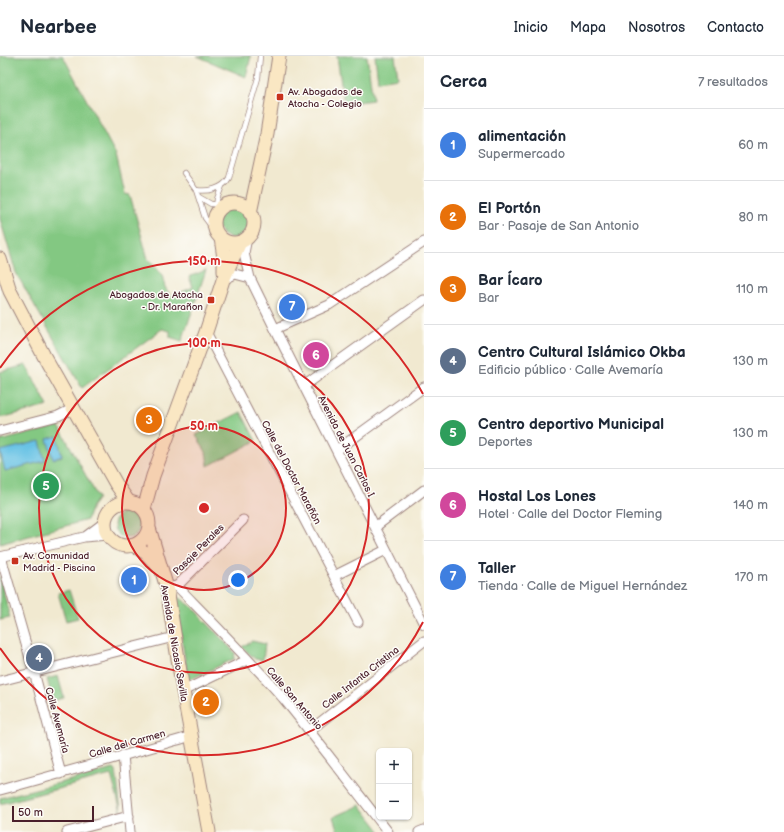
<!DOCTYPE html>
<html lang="es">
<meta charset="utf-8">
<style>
body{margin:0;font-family:"Balsamiq Sans",sans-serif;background:#f6f6f7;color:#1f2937}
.controls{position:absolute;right:12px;bottom:12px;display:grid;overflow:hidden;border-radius:6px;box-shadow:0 1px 3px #0004}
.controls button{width:36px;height:36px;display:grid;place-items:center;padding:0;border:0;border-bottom:1px solid #e0e1e3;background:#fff;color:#1f2937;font:20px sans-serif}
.scale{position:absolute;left:12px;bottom:10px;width:82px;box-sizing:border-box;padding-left:4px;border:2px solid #4a1f2b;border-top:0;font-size:11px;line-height:14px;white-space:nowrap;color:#4a1f2b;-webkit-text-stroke:3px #fdfcf7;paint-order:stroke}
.you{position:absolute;left:238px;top:524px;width:14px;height:14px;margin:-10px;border:3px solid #fff;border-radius:50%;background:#1a73e8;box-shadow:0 0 0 6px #1a73e833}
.badge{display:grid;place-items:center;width:26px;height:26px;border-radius:50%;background:#d93025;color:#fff;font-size:13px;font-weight:700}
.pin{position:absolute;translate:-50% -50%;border:2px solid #fff;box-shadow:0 1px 4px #0006}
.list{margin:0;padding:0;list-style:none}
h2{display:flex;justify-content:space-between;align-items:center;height:52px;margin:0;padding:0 16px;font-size:17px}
h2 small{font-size:13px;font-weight:400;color:#747a83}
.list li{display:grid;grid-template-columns:26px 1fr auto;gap:12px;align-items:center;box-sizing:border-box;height:72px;padding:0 16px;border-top:1px solid #e0e1e3}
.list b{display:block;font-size:15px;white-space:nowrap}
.list p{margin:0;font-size:13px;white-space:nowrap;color:#747a83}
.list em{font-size:13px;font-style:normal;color:#747a83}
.map{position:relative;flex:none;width:424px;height:776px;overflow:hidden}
header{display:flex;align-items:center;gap:24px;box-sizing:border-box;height:56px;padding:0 20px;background:#fff;border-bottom:1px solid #e0e1e3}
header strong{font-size:19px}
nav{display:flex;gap:22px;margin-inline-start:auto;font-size:14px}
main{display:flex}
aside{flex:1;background:#fff}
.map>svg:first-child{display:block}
.green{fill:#83c882;stroke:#667456}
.water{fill:#68c2e5;stroke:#597088}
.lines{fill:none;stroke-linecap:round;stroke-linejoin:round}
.lane-casing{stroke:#9e847e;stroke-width:6}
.street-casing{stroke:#9e847e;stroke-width:11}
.secondary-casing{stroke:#9e847e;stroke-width:15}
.lane{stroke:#fff;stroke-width:4.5}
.street{stroke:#fff;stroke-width:9}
.secondary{stroke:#fae7c3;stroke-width:13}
.ring{fill:none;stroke:#d62828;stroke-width:2}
.poi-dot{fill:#c8321e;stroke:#fdfcf7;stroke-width:1.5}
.labels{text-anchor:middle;stroke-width:3;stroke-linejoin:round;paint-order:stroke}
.poi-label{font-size:10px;fill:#4a1f2b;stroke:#fdfcf7;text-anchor:start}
.street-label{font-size:10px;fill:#4a1f2b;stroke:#fdfcf7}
.centre{fill:#d62828;stroke:#fdfcf7;stroke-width:2}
.ring-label{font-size:12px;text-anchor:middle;font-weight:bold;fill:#d62828;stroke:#fdfcf7;stroke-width:3;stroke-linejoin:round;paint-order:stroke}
</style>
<header>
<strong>Nearbee</strong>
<nav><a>Inicio</a><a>Mapa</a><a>Nosotros</a><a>Contacto</a></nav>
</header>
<main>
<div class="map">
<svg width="424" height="776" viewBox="0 0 424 776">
<rect width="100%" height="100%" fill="#fdfcf7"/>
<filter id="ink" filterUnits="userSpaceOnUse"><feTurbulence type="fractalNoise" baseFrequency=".025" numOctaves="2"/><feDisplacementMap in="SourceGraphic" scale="8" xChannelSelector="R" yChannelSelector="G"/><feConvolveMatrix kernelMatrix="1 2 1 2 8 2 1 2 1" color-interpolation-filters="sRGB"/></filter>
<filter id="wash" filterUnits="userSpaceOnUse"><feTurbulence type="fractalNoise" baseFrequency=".012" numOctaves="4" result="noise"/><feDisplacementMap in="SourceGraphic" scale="16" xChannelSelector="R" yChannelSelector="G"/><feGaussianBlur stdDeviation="0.9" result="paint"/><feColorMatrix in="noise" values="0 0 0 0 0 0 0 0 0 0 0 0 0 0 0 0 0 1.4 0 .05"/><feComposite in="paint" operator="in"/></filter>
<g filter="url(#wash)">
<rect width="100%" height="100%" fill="#f1e9d0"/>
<path class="green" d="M0,0H63L116,99L125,138L130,139L148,203L162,219L165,231L171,241L193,231L189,221L206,214L182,285L170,281V275L162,273L82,332L16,217L0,163Z
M197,0H251L246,21Z
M337,0H367L373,44L344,48Z
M375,0H395L398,22L378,25Z
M218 167a15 15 0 1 1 30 0a15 15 0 1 1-30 0Z
M26,309L48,350L0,362V316Z
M241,356L256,385L208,410L206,396L196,379Z
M59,370L98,442L92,450L87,464L0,488V385Z
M114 469a13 13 0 1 1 26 0a13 13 0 1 1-26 0Z
M0,520L10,562L0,564Z
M69,534L78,562L66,565L58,537Z
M175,542H180L191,550L235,597L234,603L191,623L188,622Z
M252,585L265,588L263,604L255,603L242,591Z
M58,620L64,642L53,645L47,623Z
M114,713L116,715L121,755L111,719L0,748V742Z
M360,749L381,776H338L333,761Z"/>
<path class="water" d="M57,380L62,400L53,403L47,383Z
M40,385L45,405L5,415L0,395Z"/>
</g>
<g filter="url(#ink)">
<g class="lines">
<g class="lane-casing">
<path id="lane" d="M184,117L196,134L205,162L217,178
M196,134C208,136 223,133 229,122L258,22L260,0
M199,141L211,148L227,149
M215,161L217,143L222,130"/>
</g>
<g class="street-casing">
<path id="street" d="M247,182L244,197L250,222L275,273L424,568
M223,224L235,218L250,222
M275,273L329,249L424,186
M206,276L358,566
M304,330L424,244
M0,375L58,360L74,352
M337,394L424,331
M375,471L424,434
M85,481L105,466
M0,501L84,481L108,479
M1,501L34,616L61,718
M334,520L386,494
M177,530C213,567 249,603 283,642C319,686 353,731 388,776
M171,531L177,530L243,464
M0,625L174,581
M183,635L247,604
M309,675L424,585
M123,699L130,776
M0,734C64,717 128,698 192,680
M67,776L129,760
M419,776L424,774"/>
</g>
<g class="secondary-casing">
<path id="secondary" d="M214 167a20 20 0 1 1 40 0a20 20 0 1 1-40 0Z
M250,157L267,78L279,0
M221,182L224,202V216
M0,203L10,235L45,302L116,428L128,445
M105 468a22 22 0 1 1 44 0a22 22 0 1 1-44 0Z
M144,453L153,420L206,276L223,224L240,186
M149,472L167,532L183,635L209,776
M133,489L146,497L159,511"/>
</g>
<use href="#lane" class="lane"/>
<use href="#street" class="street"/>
<use href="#secondary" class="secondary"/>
</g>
</g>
<circle cx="204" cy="452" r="82" fill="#d62828" fill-opacity=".12"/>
<g class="ring">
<circle cx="204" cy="452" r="82"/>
<circle cx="204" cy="452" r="165"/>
<path d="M423 566A247 247 0 0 1 0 592M0 312A247 247 0 0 1 423 338"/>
</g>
<g class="poi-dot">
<rect x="276" y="37" width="8" height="8" rx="2"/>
<rect x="207" y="240" width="8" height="8" rx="2"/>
<rect x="11" y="501" width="8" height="8" rx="2"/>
</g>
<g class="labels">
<g class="poi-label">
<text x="288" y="39">Av. Abogados de<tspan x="288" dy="12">Atocha - Colegio</tspan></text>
<text x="203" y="242" text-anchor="end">Abogados de Atocha<tspan x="203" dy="12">- Dr. Marañon</tspan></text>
<text x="23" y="503">Av. Comunidad<tspan x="23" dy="12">Madrid - Piscina</tspan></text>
</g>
<g class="street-label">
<text transform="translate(347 390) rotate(63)" y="4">Avenida de Juan Carlos I</text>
<text transform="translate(292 416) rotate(62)" y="4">Calle del Doctor Marañón</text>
<text transform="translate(198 493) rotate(-45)" y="4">Pasaje Perales</text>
<text transform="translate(175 587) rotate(80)" y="4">Avenida de Nicasio Sevilla</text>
<text transform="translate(360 621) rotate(-38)" y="4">Calle Infanta Cristina</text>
<text transform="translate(295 642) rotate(49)" y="4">Calle San Antonio</text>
<text transform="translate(58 664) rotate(75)" y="4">Calle Avemaría</text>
<text transform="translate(127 687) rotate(-16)" y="4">Calle del Carmen</text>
</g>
</g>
<circle cx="204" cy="452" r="6" class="centre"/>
<g class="ring-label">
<text x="204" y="209">150 m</text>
<text x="204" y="291">100 m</text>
<text x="204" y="374">50 m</text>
</g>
</svg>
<div class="controls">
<button>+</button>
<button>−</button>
</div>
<div class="scale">50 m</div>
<div class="you"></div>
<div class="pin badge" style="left:134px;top:524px;background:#3f7fe0">1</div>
<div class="pin badge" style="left:206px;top:646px;background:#e8710a">2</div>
<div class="pin badge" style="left:149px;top:364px;background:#e8710a">3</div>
<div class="pin badge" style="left:39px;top:602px;background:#5c6f8a">4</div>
<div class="pin badge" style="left:46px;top:430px;background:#2e9e5b">5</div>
<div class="pin badge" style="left:316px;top:299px;background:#d1479c">6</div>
<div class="pin badge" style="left:292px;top:251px;background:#3f7fe0">7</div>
</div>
<aside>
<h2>Cerca<small>7 resultados</small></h2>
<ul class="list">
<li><span class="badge" style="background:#3f7fe0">1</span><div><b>alimentación</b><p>Supermercado</p></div><em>60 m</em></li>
<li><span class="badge" style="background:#e8710a">2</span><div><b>El Portón</b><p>Bar · Pasaje de San Antonio</p></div><em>80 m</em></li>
<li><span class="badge" style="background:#e8710a">3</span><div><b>Bar Ícaro</b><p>Bar</p></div><em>110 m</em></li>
<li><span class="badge" style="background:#5c6f8a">4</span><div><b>Centro Cultural Islámico Okba</b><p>Edificio público · Calle Avemaría</p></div><em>130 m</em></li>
<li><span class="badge" style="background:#2e9e5b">5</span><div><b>Centro deportivo Municipal</b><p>Deportes</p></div><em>130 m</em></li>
<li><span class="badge" style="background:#d1479c">6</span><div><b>Hostal Los Lones</b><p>Hotel · Calle del Doctor Fleming</p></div><em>140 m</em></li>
<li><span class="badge" style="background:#3f7fe0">7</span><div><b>Taller</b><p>Tienda · Calle de Miguel Hernández</p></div><em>170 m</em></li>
</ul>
</aside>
</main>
